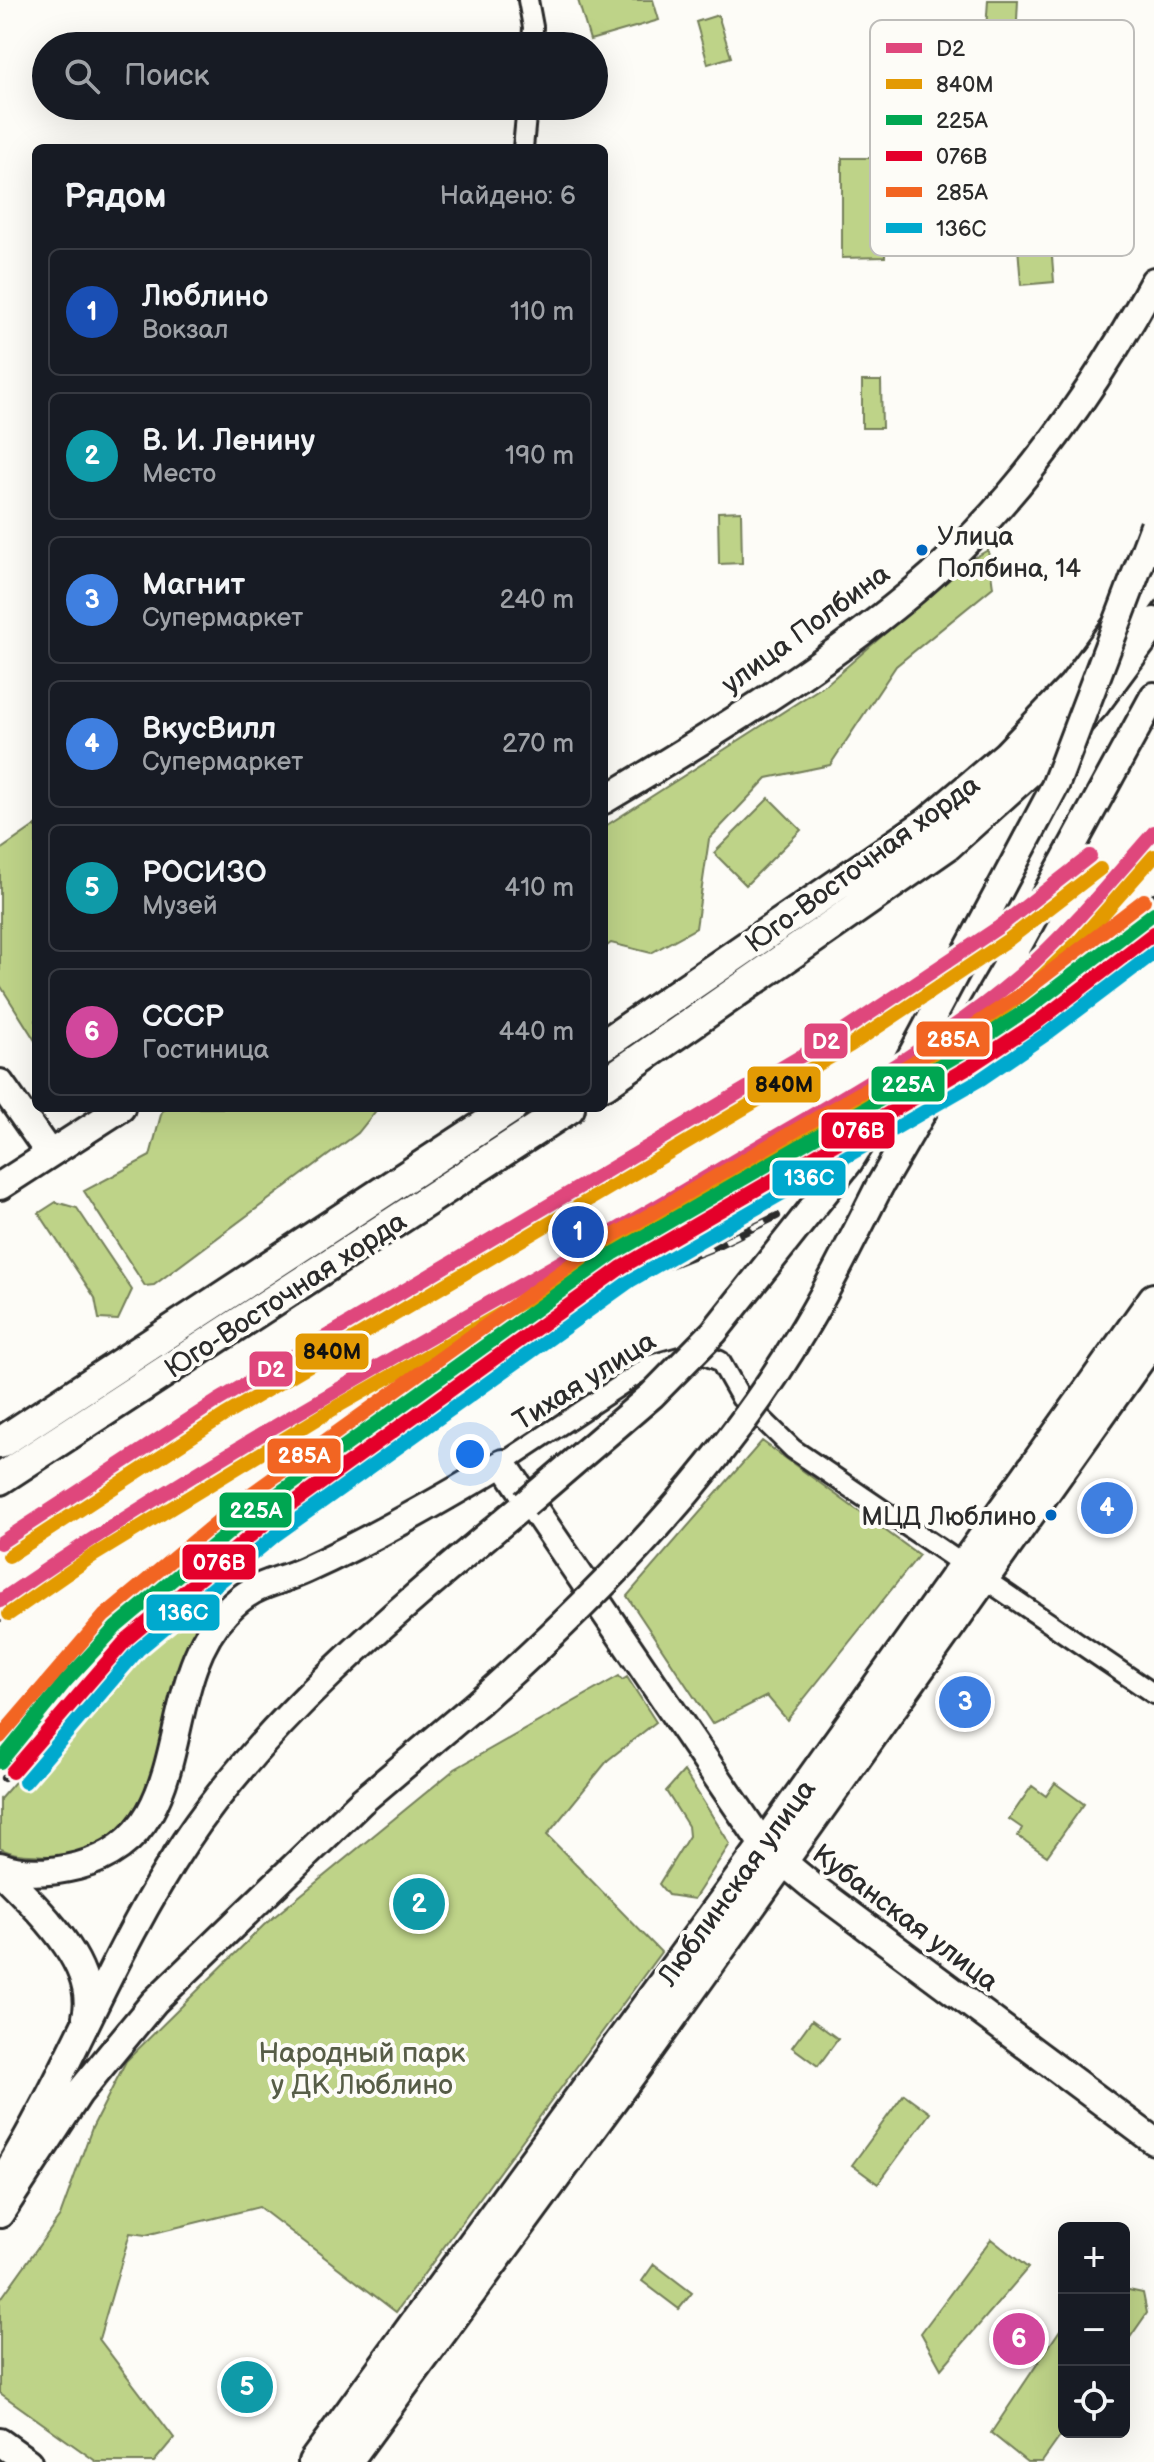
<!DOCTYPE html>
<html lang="ru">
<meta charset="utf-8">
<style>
body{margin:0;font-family:"Balsamiq Sans",sans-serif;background:#20242c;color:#f1f3f6}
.controls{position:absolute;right:24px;bottom:24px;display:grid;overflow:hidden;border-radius:12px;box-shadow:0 8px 32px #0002}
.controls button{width:72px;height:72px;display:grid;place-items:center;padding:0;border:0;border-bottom:2px solid #363941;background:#171b24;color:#f1f3f6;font:40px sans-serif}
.you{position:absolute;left:470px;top:1454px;width:28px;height:28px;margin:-20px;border:6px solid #fff;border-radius:50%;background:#1a73e8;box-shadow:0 0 0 12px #1a73e833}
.badge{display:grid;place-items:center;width:52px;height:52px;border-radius:50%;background:#d1495b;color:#fff;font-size:26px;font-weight:700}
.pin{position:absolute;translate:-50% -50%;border:4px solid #fff;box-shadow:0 2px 8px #0006}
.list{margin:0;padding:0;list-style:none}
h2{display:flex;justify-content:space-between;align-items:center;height:104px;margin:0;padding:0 32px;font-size:34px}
h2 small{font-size:26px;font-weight:400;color:#9ea1a6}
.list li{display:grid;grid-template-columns:52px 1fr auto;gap:24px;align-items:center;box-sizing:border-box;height:128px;margin:0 16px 16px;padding:0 16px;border:2px solid #363941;border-radius:12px}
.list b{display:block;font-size:30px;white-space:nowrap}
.list p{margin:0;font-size:26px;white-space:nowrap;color:#9ea1a6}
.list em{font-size:26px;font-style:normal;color:#9ea1a6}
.icon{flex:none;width:44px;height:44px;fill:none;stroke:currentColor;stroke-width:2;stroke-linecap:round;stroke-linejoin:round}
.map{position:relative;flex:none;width:1154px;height:2462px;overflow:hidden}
.search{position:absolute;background:#171b24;box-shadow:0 8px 32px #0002;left:32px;top:32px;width:576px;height:88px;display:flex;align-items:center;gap:20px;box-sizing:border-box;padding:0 28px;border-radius:44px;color:#9ea1a6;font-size:30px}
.panel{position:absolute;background:#171b24;box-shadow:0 8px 32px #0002;left:32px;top:144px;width:576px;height:968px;border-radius:12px}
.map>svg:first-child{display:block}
.green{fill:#bed388;stroke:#747f5a;stroke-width:2}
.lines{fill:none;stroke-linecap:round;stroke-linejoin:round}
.street-casing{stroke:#2b2b2b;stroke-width:24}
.secondary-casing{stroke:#2b2b2b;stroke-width:32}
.primary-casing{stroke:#2b2b2b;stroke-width:36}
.street{stroke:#fdfcf7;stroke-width:18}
.secondary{stroke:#fdfcf7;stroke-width:26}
.primary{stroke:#fdfcf7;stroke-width:30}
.rail-casing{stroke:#2b2b2b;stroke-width:8}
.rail{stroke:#fdfcf7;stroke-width:5;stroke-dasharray:15;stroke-linecap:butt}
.secondary-bridge-casing{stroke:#2b2b2b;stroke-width:32;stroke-linecap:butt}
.secondary-bridge{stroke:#fdfcf7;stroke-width:26}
.rail-1-casing{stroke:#fdfcf7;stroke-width:20}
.rail-2-casing{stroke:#fdfcf7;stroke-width:20}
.rail-3-casing{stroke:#fdfcf7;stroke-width:20}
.rail-4-casing{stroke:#fdfcf7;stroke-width:20}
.rail-5-casing{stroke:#fdfcf7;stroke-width:20}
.rail-6-casing{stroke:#fdfcf7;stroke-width:20}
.rail-1{stroke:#df477c;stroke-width:14}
.rail-2{stroke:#e39a04;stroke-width:14}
.rail-3{stroke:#00a651;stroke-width:14}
.rail-4{stroke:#e4002b;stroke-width:14}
.rail-5{stroke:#f26522;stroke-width:14}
.rail-6{stroke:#00a9ce;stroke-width:14}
.bus-dot{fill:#0065bd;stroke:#fdfcf7;stroke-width:3}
.labels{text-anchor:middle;stroke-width:8;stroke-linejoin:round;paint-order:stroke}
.bus-label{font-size:26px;fill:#2b2b2b;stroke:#fdfcf7;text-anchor:start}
.street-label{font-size:28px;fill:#2b2b2b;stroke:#fdfcf7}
.park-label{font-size:28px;fill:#575d47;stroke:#fdfcf7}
.key{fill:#fdfcf7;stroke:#bebdba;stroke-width:2}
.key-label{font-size:22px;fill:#2b2b2b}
.line-badge{stroke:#fdfcf7;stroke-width:3}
.badge-label{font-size:22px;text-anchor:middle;font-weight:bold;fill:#fff}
.pale-badge-label{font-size:22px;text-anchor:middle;font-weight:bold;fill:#111}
</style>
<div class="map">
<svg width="1154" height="2462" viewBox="0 0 1154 2462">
<rect width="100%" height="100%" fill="#fdfcf7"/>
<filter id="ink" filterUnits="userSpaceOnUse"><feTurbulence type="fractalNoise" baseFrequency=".0125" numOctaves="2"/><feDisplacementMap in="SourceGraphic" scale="16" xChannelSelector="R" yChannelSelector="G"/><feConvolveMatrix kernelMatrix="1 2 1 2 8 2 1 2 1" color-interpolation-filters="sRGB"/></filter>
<g filter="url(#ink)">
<path class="green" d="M578,0H653L659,20L590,40Z
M988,0H1018L1015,61L984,59Z
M718,15L731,57L708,64L696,22Z
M842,158H885V257L842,258Z
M1049,219L1054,282L1021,285L1016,222Z
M862,381H881L882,428H862Z
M741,511L742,563L719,564L718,512Z
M988,550L993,587L896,666L830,765L767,778L709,839L696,928L651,953L611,943L604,948V827L828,683L967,562Z
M769,798L801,830L746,885L714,853Z
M36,825V1042L0,985V850Z
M168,1108H378L358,1133L154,1285L145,1286L84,1191L150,1156L162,1111Z
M56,1202L77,1208L132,1290L118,1320L99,1319L95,1298L39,1213Z
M762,1441L919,1555L787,1720L767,1696L712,1724L627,1596Z
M179,1620L196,1628C169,1677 173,1727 154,1776C139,1818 101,1858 54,1856C37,1855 15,1857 0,1848V1799L58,1733Z
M619,1676L622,1680L627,1677L656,1722L608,1760L547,1835L661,1952L396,2312L259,2207L146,2235L130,2233L99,2339L174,2438L154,2462H97L0,2393V2300L60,2216L92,2128L126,2061L264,1925L455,1769Z
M684,1771L730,1844L694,1899L668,1895L659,1884L689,1836L688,1826L666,1791Z
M1055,1783L1084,1804L1047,1856L1018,1836L1022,1828L1009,1819L1032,1786L1046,1796Z
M812,2020L838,2039L818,2066L792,2047Z
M904,2094L930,2113L878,2184L852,2165Z
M991,2239L1028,2268L941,2369L921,2333Z
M654,2264L692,2293L679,2309L642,2281Z
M1124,2289L1143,2293L1147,2313L1124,2346Z
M1064,2324V2431L1042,2462H1027L991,2433Z"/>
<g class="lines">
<g class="street-casing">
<path id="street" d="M528,0L533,27L532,46
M523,148L527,106
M503,1463L651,1365L697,1352L720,1361L741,1398L793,1449L1154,1694"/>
</g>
<g class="secondary-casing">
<path id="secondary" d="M604,800C708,738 816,672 910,594C1012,509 1091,396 1154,281
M0,1083L49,1153
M0,1186L121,1108
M879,1187L1008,964L1154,696
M0,1866C24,1875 54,1872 78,1866C201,1834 153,1688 226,1612C254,1582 272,1585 305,1570C373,1539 439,1501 503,1463L764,1846L812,1886L1154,2141
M0,1871C34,1906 99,1963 86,2017
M0,2184C69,2073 113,1950 185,1842C271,1713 407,1603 525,1504
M0,2214L79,2093L154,2002L362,1801L479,1702
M0,2442L28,2462"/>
</g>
<g class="primary-casing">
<path id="primary" d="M604,1045L929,822L1007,756L1074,686L1154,577
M604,1084L947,845L1049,753L1094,704L1154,623
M0,1443L511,1108
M0,1479L569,1108
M314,2462L764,1846L1154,1299
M346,2462L637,2065L1154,1338"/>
</g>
<use href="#street" class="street"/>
<use href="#secondary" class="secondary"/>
<use href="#primary" class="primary"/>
<g class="rail-casing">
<path id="rail" d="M1009,1008L1154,896
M642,1276L710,1249L777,1216
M0,1618L178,1500L959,1042
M0,1762L123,1634L262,1516L519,1337L633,1273L699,1228L789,1157L835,1127
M4,1778L45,1726"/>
</g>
<use href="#rail" class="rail"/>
<g class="secondary-bridge-casing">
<path id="secondary-bridge" d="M525,1504L652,1395L714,1332L849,1162L890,1096L1055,786L1154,526
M479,1702C602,1592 721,1471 805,1327C832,1282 855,1234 879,1187"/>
</g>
<use href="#secondary-bridge" class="secondary-bridge"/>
<g class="rail-1-casing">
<path id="rail-1" d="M0,1543L217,1401L842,1032L999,927L1090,856
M0,1601C230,1441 480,1313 720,1169C822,1108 930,1052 1020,975C1069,932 1111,881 1154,832"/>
</g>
<g class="rail-2-casing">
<path id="rail-2" d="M9,1556L225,1415L851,1045L1008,940L1100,869
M9,1614L91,1557L340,1405L656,1226L955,1047L1031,987L1079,941L1154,856"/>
</g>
<g class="rail-3-casing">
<path id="rail-3" d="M0,1762L65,1682L116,1627L257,1509L613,1254L963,1052L1029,1008L1154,913"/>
</g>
<g class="rail-4-casing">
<path id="rail-4" d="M12,1772L127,1639L267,1522L622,1267L972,1065L1039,1021L1154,933"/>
</g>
<g class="rail-5-casing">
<path id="rail-5" d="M0,1737L104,1616L248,1496L604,1241L955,1038L1020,995L1144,900"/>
</g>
<g class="rail-6-casing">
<path id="rail-6" d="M25,1782L138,1650L277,1534L630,1281L981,1079L1048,1033L1154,953"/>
</g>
<use href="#rail-1" class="rail-1"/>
<use href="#rail-2" class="rail-2"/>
<use href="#rail-3" class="rail-3"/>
<use href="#rail-4" class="rail-4"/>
<use href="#rail-5" class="rail-5"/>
<use href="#rail-6" class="rail-6"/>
</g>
</g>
<g class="bus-dot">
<circle cx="922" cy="550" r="7"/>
<circle cx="1051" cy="1515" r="7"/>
</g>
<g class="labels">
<g class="bus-label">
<text x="937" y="545">Улица<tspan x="937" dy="32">Полбина, 14</tspan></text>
<text x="1036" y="1525" text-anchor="end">МЦД Люблино</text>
</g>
<g class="street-label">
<text transform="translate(805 628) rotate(-36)" y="10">улица Полбина</text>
<text transform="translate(862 863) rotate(-36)" y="10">Юго-Восточная хорда</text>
<text transform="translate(285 1294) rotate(-33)" y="10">Юго-Восточная хорда</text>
<text transform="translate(584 1380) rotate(-32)" y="10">Тихая улица</text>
<text transform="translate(736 1882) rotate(-54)" y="10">Люблинская улица</text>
<text transform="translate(906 1917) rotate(37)" y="10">Кубанская улица</text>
</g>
<g class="park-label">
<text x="362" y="2062">Народный парк<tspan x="362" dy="32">у ДК Люблино</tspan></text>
</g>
</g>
<rect x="870" y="20" width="264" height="236" rx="12" class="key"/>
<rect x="886" y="43" width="36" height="10" fill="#df477c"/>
<rect x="886" y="79" width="36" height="10" fill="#e39a04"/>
<rect x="886" y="115" width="36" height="10" fill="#00a651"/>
<rect x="886" y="151" width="36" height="10" fill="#e4002b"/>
<rect x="886" y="187" width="36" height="10" fill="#f26522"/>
<rect x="886" y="223" width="36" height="10" fill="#00a9ce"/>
<g class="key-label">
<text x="936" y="56">D2</text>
<text x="936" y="92">840М</text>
<text x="936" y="128">225А</text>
<text x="936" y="164">076В</text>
<text x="936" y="200">285А</text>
<text x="936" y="236">136С</text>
</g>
<g class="line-badge">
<rect x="915" y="1020" width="76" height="38" rx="8" fill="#f26522"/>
<rect x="803" y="1022" width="46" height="38" rx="8" fill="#df477c"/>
<rect x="870" y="1065" width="76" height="38" rx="8" fill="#00a651"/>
<rect x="746" y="1065" width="76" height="39" rx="8" fill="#e39a04"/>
<rect x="820" y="1111" width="76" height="39" rx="8" fill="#e4002b"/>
<rect x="771" y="1159" width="76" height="38" rx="8" fill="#00a9ce"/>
<rect x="294" y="1332" width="76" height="39" rx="8" fill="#e39a04"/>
<rect x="248" y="1350" width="46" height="38" rx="8" fill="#df477c"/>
<rect x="266" y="1437" width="76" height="38" rx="8" fill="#f26522"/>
<rect x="218" y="1491" width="75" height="38" rx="8" fill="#00a651"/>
<rect x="181" y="1543" width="76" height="38" rx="8" fill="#e4002b"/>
<rect x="145" y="1593" width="76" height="39" rx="8" fill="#00a9ce"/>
</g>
<g class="badge-label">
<text x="953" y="1047">285А</text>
<text x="826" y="1049">D2</text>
<text x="908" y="1092">225А</text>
<text x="858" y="1138">076В</text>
<text x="809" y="1185">136С</text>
<text x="271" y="1377">D2</text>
<text x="304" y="1463">285А</text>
<text x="256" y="1518">225А</text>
<text x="219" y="1570">076В</text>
<text x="183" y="1620">136С</text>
</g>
<g class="pale-badge-label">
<text x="784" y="1092">840М</text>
<text x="332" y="1359">840М</text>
</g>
</svg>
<div class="controls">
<button>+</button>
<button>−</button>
<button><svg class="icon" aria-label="locate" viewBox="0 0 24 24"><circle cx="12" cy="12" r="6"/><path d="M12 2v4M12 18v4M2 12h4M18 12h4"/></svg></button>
</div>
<div class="you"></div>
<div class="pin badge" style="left:578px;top:1232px;background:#1a4fb4">1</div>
<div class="pin badge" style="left:419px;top:1904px;background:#0f9aa8">2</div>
<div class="pin badge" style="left:965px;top:1702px;background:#3f7fe0">3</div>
<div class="pin badge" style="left:1107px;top:1508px;background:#3f7fe0">4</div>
<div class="pin badge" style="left:247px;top:2387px;background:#0f9aa8">5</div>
<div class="pin badge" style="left:1019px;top:2339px;background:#d1479c">6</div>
<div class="search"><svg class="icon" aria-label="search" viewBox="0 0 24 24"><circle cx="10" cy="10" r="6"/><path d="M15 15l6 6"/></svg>Поиск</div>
<section class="panel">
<h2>Рядом<small>Найдено: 6</small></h2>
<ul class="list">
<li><span class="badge" style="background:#1a4fb4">1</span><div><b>Люблино</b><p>Вокзал</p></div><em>110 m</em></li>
<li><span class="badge" style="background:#0f9aa8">2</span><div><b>В. И. Ленину</b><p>Место</p></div><em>190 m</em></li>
<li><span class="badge" style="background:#3f7fe0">3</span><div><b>Магнит</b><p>Супермаркет</p></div><em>240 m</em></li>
<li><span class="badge" style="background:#3f7fe0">4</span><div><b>ВкусВилл</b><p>Супермаркет</p></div><em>270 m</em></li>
<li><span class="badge" style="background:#0f9aa8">5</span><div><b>РОСИЗО</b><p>Музей</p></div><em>410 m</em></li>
<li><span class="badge" style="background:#d1479c">6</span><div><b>СССР</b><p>Гостиница</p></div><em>440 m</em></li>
</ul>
</section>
</div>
